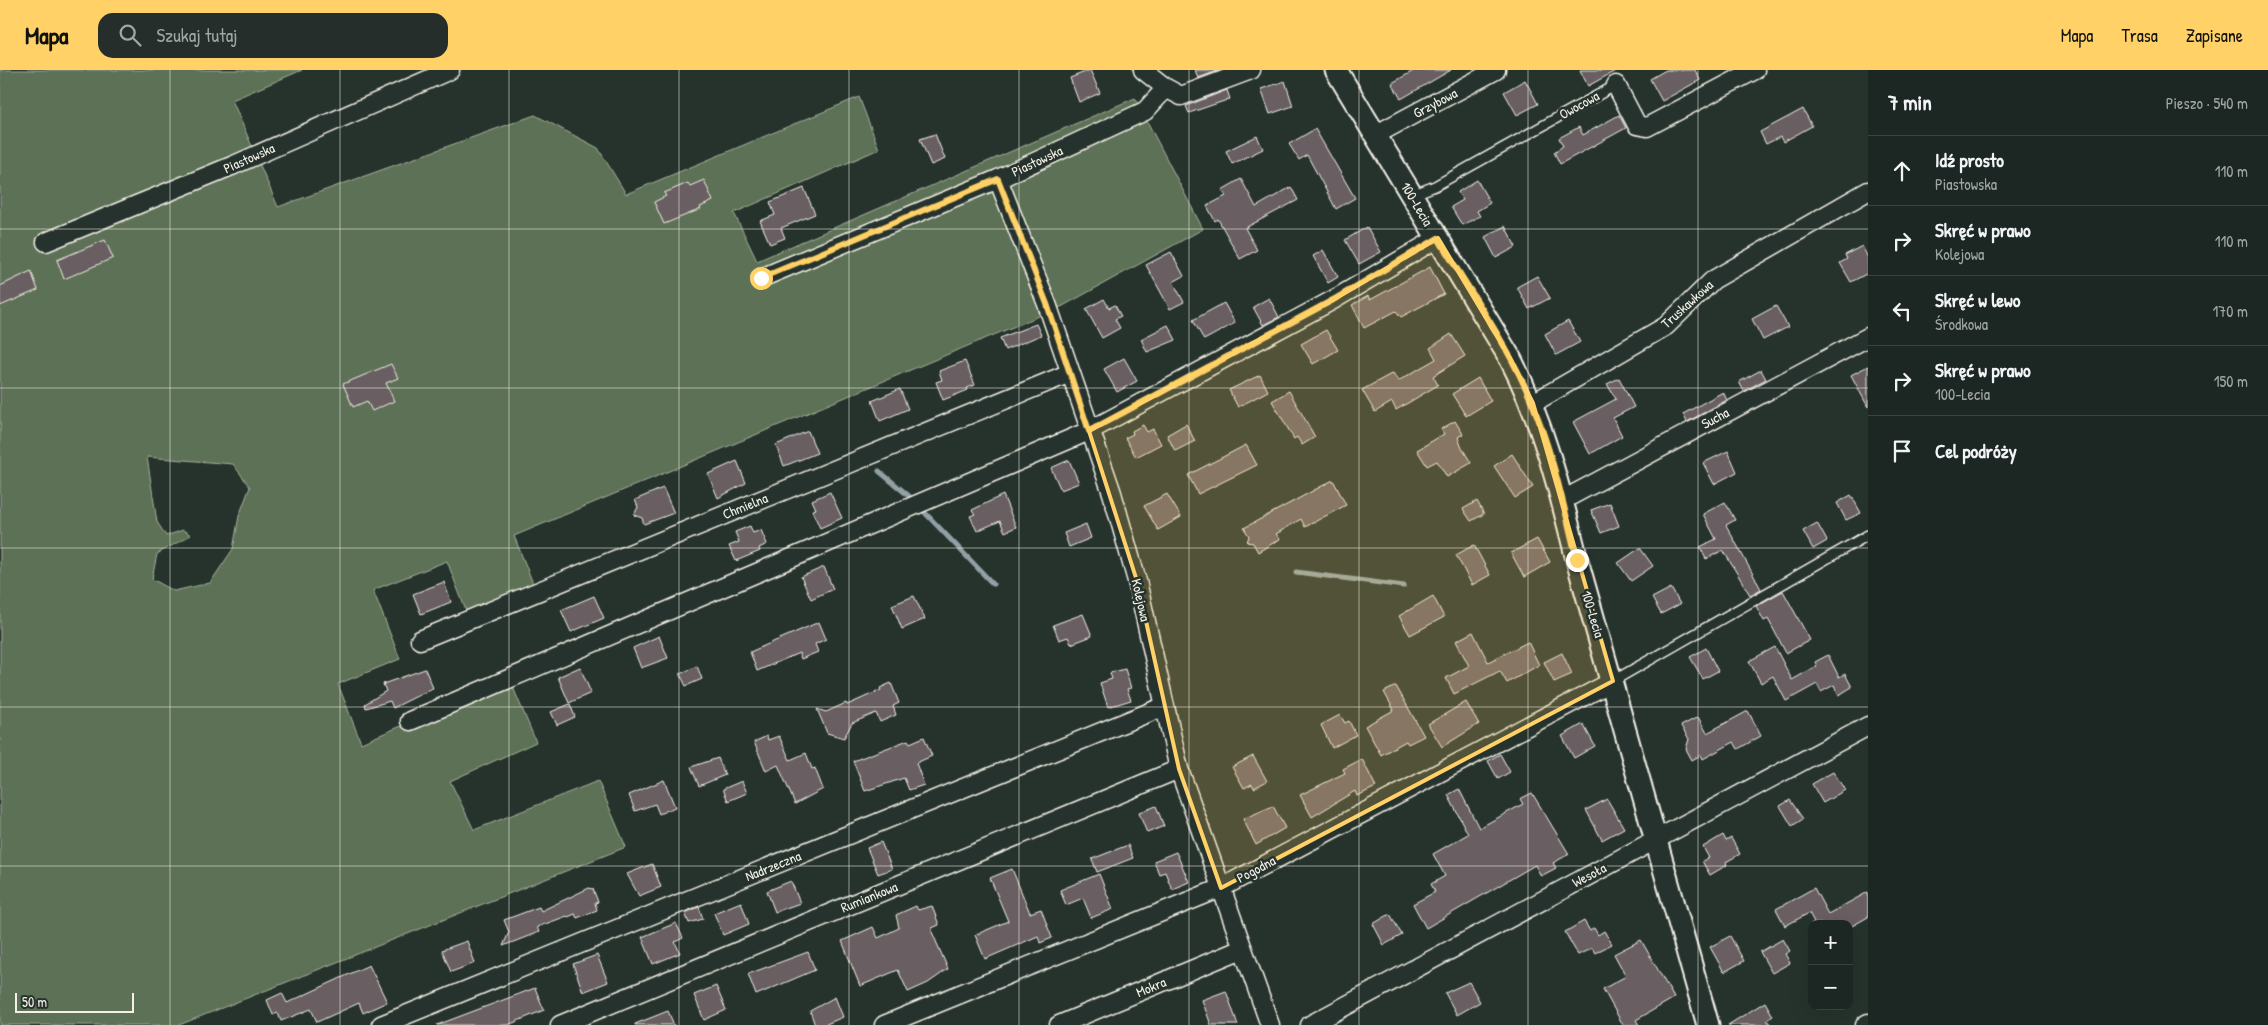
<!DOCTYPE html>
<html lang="pl">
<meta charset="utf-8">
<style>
body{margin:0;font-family:"Patrick Hand",sans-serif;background:#252e2a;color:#f1f3f6}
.controls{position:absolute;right:15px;bottom:15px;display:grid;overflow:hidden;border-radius:10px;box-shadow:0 5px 20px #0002}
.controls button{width:45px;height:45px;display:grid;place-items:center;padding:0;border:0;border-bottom:1px solid #3a4340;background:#1c2622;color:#f1f3f6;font:25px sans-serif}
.scale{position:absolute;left:15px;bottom:12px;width:119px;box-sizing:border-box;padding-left:5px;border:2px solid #f4f1e8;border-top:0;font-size:14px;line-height:18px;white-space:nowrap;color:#f4f1e8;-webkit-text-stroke:4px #26332d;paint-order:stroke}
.stop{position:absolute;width:15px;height:15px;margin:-11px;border:4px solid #ffd166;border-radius:50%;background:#fff}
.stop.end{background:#ffd166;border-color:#fff;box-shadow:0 1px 5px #0008}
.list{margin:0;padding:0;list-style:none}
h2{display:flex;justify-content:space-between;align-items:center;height:65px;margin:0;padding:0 20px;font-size:21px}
h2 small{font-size:16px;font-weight:400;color:#a0a5a5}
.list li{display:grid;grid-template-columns:32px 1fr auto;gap:15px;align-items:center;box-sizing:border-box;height:70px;padding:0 20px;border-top:1px solid #3a4340}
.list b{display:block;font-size:19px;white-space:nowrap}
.list p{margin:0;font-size:16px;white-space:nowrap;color:#a0a5a5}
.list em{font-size:16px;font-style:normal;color:#a0a5a5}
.icon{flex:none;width:28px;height:28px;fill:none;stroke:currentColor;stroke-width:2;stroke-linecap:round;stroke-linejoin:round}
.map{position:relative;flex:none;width:1868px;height:955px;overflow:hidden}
header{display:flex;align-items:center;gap:30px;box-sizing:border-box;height:70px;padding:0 25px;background:#ffd166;color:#111}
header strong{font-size:24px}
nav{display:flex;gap:28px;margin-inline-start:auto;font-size:18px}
.search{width:350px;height:45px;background:#252e2a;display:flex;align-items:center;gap:12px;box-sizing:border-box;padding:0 18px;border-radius:15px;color:#a0a5a5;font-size:19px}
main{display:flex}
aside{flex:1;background:#1c2622}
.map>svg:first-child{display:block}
.green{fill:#5c7155;stroke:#a8b19e;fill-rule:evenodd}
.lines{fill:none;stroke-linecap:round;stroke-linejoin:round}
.stream{stroke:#92a1a4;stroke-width:5}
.building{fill:#695f63;stroke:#f4f1e8}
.service-casing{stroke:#f4f1e8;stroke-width:12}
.minor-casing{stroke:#f4f1e8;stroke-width:21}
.tertiary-casing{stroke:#f4f1e8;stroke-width:25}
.service{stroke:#26332d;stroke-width:9}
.minor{stroke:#26332d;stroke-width:18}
.tertiary{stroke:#26332d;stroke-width:21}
.route{stroke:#ffd166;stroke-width:6}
.marked{fill:#ffd166;fill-opacity:0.2;stroke:#ffd166;stroke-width:4;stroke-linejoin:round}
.grid{fill:none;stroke:#f4f1e8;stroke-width:1;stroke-opacity:0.55}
.labels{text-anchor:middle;stroke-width:5;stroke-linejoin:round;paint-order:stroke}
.street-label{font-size:14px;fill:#f4f1e8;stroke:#26332d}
</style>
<header>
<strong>Mapa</strong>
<div class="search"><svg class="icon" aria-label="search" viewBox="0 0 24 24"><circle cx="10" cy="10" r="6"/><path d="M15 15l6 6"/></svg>Szukaj tutaj</div>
<nav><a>Mapa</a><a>Trasa</a><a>Zapisane</a></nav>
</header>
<main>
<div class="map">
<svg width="1868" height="955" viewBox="0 0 1868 955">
<rect width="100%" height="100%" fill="#26332d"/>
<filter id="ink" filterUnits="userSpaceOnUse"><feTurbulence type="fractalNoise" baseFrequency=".02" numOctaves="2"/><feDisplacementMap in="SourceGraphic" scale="10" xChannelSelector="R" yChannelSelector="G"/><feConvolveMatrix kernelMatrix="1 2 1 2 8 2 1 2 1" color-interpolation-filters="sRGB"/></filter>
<g filter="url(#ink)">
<path class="green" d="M0,0H302L232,30L278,137L535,45L598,78L626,124L859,27L879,79L734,143L757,191L1135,28L1203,159L1063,236L514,466L534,516L468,546L447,491L373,520L400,589L338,614L361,673L510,610L536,672L450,711L474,760L598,711L626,777L179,955H0ZM147,387L233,394L250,417L239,446L233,479L210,513L174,521L152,509L157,484L191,465L183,460L166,466L157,452Z"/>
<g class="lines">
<path class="stream" d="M879,401L909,426L993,514
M1296,502L1404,516"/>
</g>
<path class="building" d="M1090,0L1100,23L1079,32L1070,8Z
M1195,0H1220L1198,8Z
M1415,0H1451L1401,29L1392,13Z
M1580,0H1617L1588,16Z
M1666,0H1695L1700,10L1662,31L1650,9Z
M1525,10L1538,34L1517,45L1504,22Z
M1285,11L1293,36L1270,44L1261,19Z
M1227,20L1230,29L1189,43L1186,36Z
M1803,39L1812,56L1783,72L1780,67L1766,74L1760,62Z
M1619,45L1626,58L1560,94L1554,82L1563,76L1559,68L1579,57L1583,65Z
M1315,59L1355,128L1336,139L1307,85L1299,90L1289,74Z
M935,64L945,89L931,95L920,69Z
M1257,66L1263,79L1232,94L1226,81Z
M1241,109L1256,137L1291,117L1298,130L1245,158L1257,180L1240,189L1218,149L1215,151L1207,136L1226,126L1222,120Z
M704,110L713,131L700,137L701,139L664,154L654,132L666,126L664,123L688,113L690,116Z
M1477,110L1490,133L1477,141L1480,146L1462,155L1451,137L1463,130L1458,122Z
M804,118L815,144L781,158L785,168L770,174L760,151L775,145L770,132Z
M1505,156L1516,177L1496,188L1485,167Z
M1367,157L1381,182L1359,194L1345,170Z
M105,170L113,188L64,209L57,190Z
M1862,176L1868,188V203L1851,212L1840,193L1847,189L1845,185Z
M1323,180L1338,207L1328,213L1313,186Z
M1171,182L1184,206L1173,212L1184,232L1170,239L1146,195Z
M1430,197L1444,224L1401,247L1396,241L1364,258L1352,235L1368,226L1370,230Z
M31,201L38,220L0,236V216Z
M1537,206L1550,228L1529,239L1517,217Z
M1269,228L1279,247L1263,255L1253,237Z
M1104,229L1109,238L1115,235L1118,241L1121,246L1115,249L1120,258L1102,268L1086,239Z
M1224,233L1235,253L1204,270L1193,250Z
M1776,236L1788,257L1763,270L1752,249Z
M1568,251L1580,272L1556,285L1545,264Z
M1036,254L1041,265L1005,280L1000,268Z
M1168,255L1176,270L1147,282L1141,269Z
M1326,260L1338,280L1313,294L1301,274Z
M1451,264L1465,286L1433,306L1438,315L1396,340L1392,332L1375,342L1362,320L1393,303L1398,311L1436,289L1430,278Z
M1124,288L1137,311L1117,322L1104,299Z
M965,291L975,315L967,318L968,320L943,330L936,312L942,310L939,301Z
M391,294L398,308L386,313L394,331L372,341L367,331L353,337L343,314Z
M1868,296V337L1851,305Z
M1761,300L1766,309L1744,321L1739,312Z
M1260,305L1268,321L1238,337L1229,320Z
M1478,308L1491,331L1466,346L1452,324Z
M1619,308L1634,337L1613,348L1622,366L1590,384L1573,352L1616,329L1607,314Z
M900,319L908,339L880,351L872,331Z
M1289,321L1315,367L1302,375L1297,367L1294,369L1272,331Z
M1723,322L1727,330L1687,352L1683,344Z
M1455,351L1463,364L1458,367L1461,376L1471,393L1447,407L1437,391L1427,396L1417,380L1444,364L1441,359Z
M1186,354L1195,371L1175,381L1167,365Z
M1143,355L1147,362L1153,359L1161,374L1136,387L1125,368L1133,364L1132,361Z
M808,361L817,383L784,396L776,375Z
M1246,375L1257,395L1198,424L1188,405Z
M1728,381L1737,402L1714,414L1703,393Z
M1512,384L1533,417L1515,428L1494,396Z
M1069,390L1079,413L1061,420L1051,398Z
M737,391L746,413L718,428L708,404Z
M1333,410L1346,435L1305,457L1301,449L1276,464L1280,469L1258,482L1253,473L1247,472L1249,466L1244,458Z
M663,418L674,443L644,454L642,448L634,445L638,437L635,430Z
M830,422L842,448L820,458L812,440L816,439L812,430Z
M1167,424L1181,447L1158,460L1144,436Z
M1003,425L1016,457L1005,462L1000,451L977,461L970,446L975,444L972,440Z
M1851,425L1861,443L1846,450L1837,433Z
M1477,431L1484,444L1471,451L1463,439Z
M1725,432L1735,450L1726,455L1761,519L1750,525L1723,480L1706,489L1700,477L1716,469L1703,444Z
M1610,433L1619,456L1601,463L1591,440Z
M1817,453L1827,471L1813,479L1803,461Z
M1086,454L1091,468L1069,477L1064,463Z
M750,456L753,463L761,460L767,474L759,478L760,481L736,491L729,476L739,472L735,462Z
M1537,469L1550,492L1524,507L1511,483Z
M1474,475L1490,505L1472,515L1456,485Z
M1640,478L1653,496L1631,511L1618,493Z
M824,497L833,519L811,529L801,507Z
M444,512L451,532L421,544L413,524Z
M1671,518L1680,534L1661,544L1652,528Z
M1783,521L1810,570L1786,583L1768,549L1764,551L1756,536Z
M594,526L604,548L571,562L561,540Z
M914,526L925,549L902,559L892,535Z
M1433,526L1444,547L1410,565L1399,546Z
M1083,544L1092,566L1071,574L1068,567L1059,570L1053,555Z
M819,552L826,569L815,574L818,582L801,589L799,583L757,601L750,582Z
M1473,562L1488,592L1528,572L1539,595L1507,613L1500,601L1454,624L1446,608L1469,596L1456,571Z
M659,566L668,588L641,598L633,578Z
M1775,577L1792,610L1817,596L1815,592L1828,585L1839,607L1845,604L1852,617L1839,625L1834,615L1821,622L1817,614L1786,631L1773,606L1761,613L1749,591Z
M1706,578L1718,601L1703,609L1690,587Z
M1562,583L1572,604L1554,612L1544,592Z
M697,596L702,609L686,616L680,604Z
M580,597L591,623L569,633L558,607Z
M425,599L433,618L393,638L390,631L366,638L365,634L386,621L383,614Z
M1125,599L1131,618L1127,619L1131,630L1108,637L1100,613L1112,609L1110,603Z
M891,613L899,633L893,636L896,645L880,652L876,643L852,653L844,668L827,663L817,639L826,642L846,633L847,635L881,620L880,618Z
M1396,616L1424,666L1408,674L1406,671L1381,685L1365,656L1394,640L1384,622Z
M1466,632L1479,654L1442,677L1428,654Z
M570,634L575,647L557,655L551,642Z
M1748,641L1761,666L1738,679L1734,672L1703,689L1701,685L1692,690L1686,679L1689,669L1681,656L1698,647L1707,663Z
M1340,645L1345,653L1349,651L1356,665L1332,678L1321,655Z
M1583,654L1595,676L1574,688L1562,666Z
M767,666L768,670L779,666L790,690L806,683L812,699L815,698L823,719L795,734L778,695L766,701L754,672Z
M924,667L932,686L916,693L924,715L909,720L904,708L865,721L853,691L908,670L910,673Z
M1500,684L1510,702L1498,709L1488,691Z
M1253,686L1267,711L1254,718L1252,714L1244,718L1232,697Z
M718,688L725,705L699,716L691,697Z
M1362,689L1376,717L1357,726L1355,721L1312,747L1300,725L1345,703L1343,699Z
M1833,702L1845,720L1823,733L1812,714Z
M664,710L675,737L659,744L655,734L635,741L629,725Z
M742,711L747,723L728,731L723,719Z
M1459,719L1479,758L1523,734L1520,729L1532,723L1569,784L1553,793L1556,798L1541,806L1535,795L1426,858L1413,834L1435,822L1431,814L1445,806L1433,784L1468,764L1448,725Z
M1607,729L1624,758L1602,770L1586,740Z
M1790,730L1803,749L1792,756L1780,736Z
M1156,736L1164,756L1147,763L1139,743Z
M1273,736L1285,758L1256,775L1243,749Z
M1723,765L1726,771L1731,768L1740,784L1726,792L1727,795L1710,805L1702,791L1709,788L1703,777Z
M881,772L892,799L878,804L867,778Z
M1128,775L1133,788L1097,802L1092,789Z
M1176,782L1189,812L1172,819L1165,802L1159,804L1154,791Z
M652,794L661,817L639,826L627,804Z
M1012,799L1030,843L1041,839L1052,868L1040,873L1038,866L985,889L975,865L1008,851L990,808Z
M1099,804L1113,839L1091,848L1083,828L1066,835L1060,820Z
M791,811L800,833L775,842L767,821Z
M589,818L593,819L598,832L595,833L597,840L577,848L575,844L568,847L567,846L537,857L539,862L503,876L509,862L504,850L539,837L541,841Z
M1814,818L1828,844L1868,822V847L1852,856L1851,854H1811L1814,852L1809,843L1785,856L1776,839Z
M741,832L749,854L723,865L714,843Z
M916,836L918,840L932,836L939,855L932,858V862L948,899L928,913L908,922L898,900L860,916L842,871L873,857L878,868L899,858L896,845Z
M699,837L703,849L689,853L685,843Z
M1390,844L1402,865L1384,875L1373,854Z
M1584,851L1590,861L1594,858L1598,865L1604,861L1612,874L1595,883L1592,878L1578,885L1565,862Z
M676,853L683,868L675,872L680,883L653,894L642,867Z
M1730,866L1744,891L1724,902L1710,877Z
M1783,869L1790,881L1785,884L1790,893L1772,903L1760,882Z
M1641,870L1674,928L1636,950L1639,955H1623L1603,919L1626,906L1614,884Z
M467,871L475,893L451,902L442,880Z
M808,882L815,900L756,925L748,904Z
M597,885L608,912L583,922L573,894Z
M369,895L387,932L363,943L359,933L317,952L311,939L281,951L278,943L273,945L267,930L282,923L287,933Z
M1469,912L1480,932L1457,945L1445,923Z
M716,916L726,940L704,950L694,925Z
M535,918L544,940L508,955H437Z
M1226,921L1238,955H1211L1202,930Z
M835,927L843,947L824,955H815L810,941Z
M1765,932L1773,946L1767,950L1771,955H1728Z
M668,941L674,955H635V954Z"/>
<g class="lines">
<g class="service-casing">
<path id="service" d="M1412,125L1435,116L1616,15
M1613,611L1868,465"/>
</g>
<g class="minor-casing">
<path id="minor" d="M1143,0L1166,18L1181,26L1251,0
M1616,15L1637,55L1647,57L1755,0
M1375,65L1496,0
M998,109L1047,234L1112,423L1137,511L1179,699L1270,955
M46,172L234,95L450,0
M761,208L998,109L1145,41L1166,18
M1533,333L1666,256L1713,210L1868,121
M1563,430L1868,267
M420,570L1070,303
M410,651L1089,361L1333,230L1438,168
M381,955L1165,636
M560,955L1179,699
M884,955L1221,818L1613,611
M1059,955L1242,879
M1310,955L1868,656
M1865,955L1868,953"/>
</g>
<g class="tertiary-casing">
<path id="tertiary" d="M1336,0L1510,288C1543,352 1560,420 1577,490L1708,955"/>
</g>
<use href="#service" class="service"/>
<use href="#minor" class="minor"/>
<use href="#tertiary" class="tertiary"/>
</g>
</g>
<g class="lines" filter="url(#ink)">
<path class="route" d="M761,208L998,109L1047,234L1089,361L1333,230L1438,168C1470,222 1509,275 1532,333C1553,383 1564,437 1577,490"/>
</g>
<path class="marked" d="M1438,168L1510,288L1533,333L1613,611L1221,818L1179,699L1137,511L1089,361L1333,230Z"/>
<path class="grid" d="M170,0V955M340,0V955M509,0V955M679,0V955M849,0V955M1019,0V955M1189,0V955M1359,0V955M1528,0V955M1698,0V955M0,159H1868M0,318H1868M0,478H1868M0,637H1868M0,796H1868"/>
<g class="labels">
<g class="street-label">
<text transform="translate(1435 33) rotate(-28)" y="5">Grzybowa</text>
<text transform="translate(1579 35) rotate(-29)" y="5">Owocowa</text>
<text transform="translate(249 88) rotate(-24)" y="5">Piastowska</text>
<text transform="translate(1037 91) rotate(-25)" y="5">Piastowska</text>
<text transform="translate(1417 134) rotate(59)" y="5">100-Lecia</text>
<text transform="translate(1687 234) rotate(-42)" y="5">Truskawkowa</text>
<text transform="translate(1715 348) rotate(-28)" y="5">Sucha</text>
<text transform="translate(745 436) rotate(-22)" y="5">Chmielna</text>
<text transform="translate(1141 530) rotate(77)" y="5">Kolejowa</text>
<text transform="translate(1593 544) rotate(73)" y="5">100-Lecia</text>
<text transform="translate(773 796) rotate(-22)" y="5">Nadrzeczna</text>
<text transform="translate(1256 799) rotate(-28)" y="5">Pogodna</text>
<text transform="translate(1589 805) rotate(-28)" y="5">Wesoła</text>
<text transform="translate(869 827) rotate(-22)" y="5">Rumiankowa</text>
<text transform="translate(1151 917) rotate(-23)" y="5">Mokra</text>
</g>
</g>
</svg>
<div class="controls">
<button>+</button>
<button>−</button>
</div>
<div class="scale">50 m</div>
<div class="stop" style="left:761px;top:208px"></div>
<div class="stop end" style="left:1577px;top:490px"></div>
</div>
<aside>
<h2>7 min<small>Pieszo · 540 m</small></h2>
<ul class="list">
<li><svg class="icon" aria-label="ahead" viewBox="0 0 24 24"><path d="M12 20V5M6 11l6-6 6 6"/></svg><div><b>Idź prosto</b><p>Piastowska</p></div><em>110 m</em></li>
<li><svg class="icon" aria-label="right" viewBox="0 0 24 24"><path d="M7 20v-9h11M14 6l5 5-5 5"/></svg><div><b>Skręć w prawo</b><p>Kolejowa</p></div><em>110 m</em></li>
<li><svg class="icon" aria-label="left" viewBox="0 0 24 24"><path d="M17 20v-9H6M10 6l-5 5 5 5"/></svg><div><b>Skręć w lewo</b><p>Środkowa</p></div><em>170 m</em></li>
<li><svg class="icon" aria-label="right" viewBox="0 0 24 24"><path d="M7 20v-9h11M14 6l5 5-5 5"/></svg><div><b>Skręć w prawo</b><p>100-Lecia</p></div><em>150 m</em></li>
<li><svg class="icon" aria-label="arrive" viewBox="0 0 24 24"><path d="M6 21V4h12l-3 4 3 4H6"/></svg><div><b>Cel podróży</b></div></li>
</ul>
</aside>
</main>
